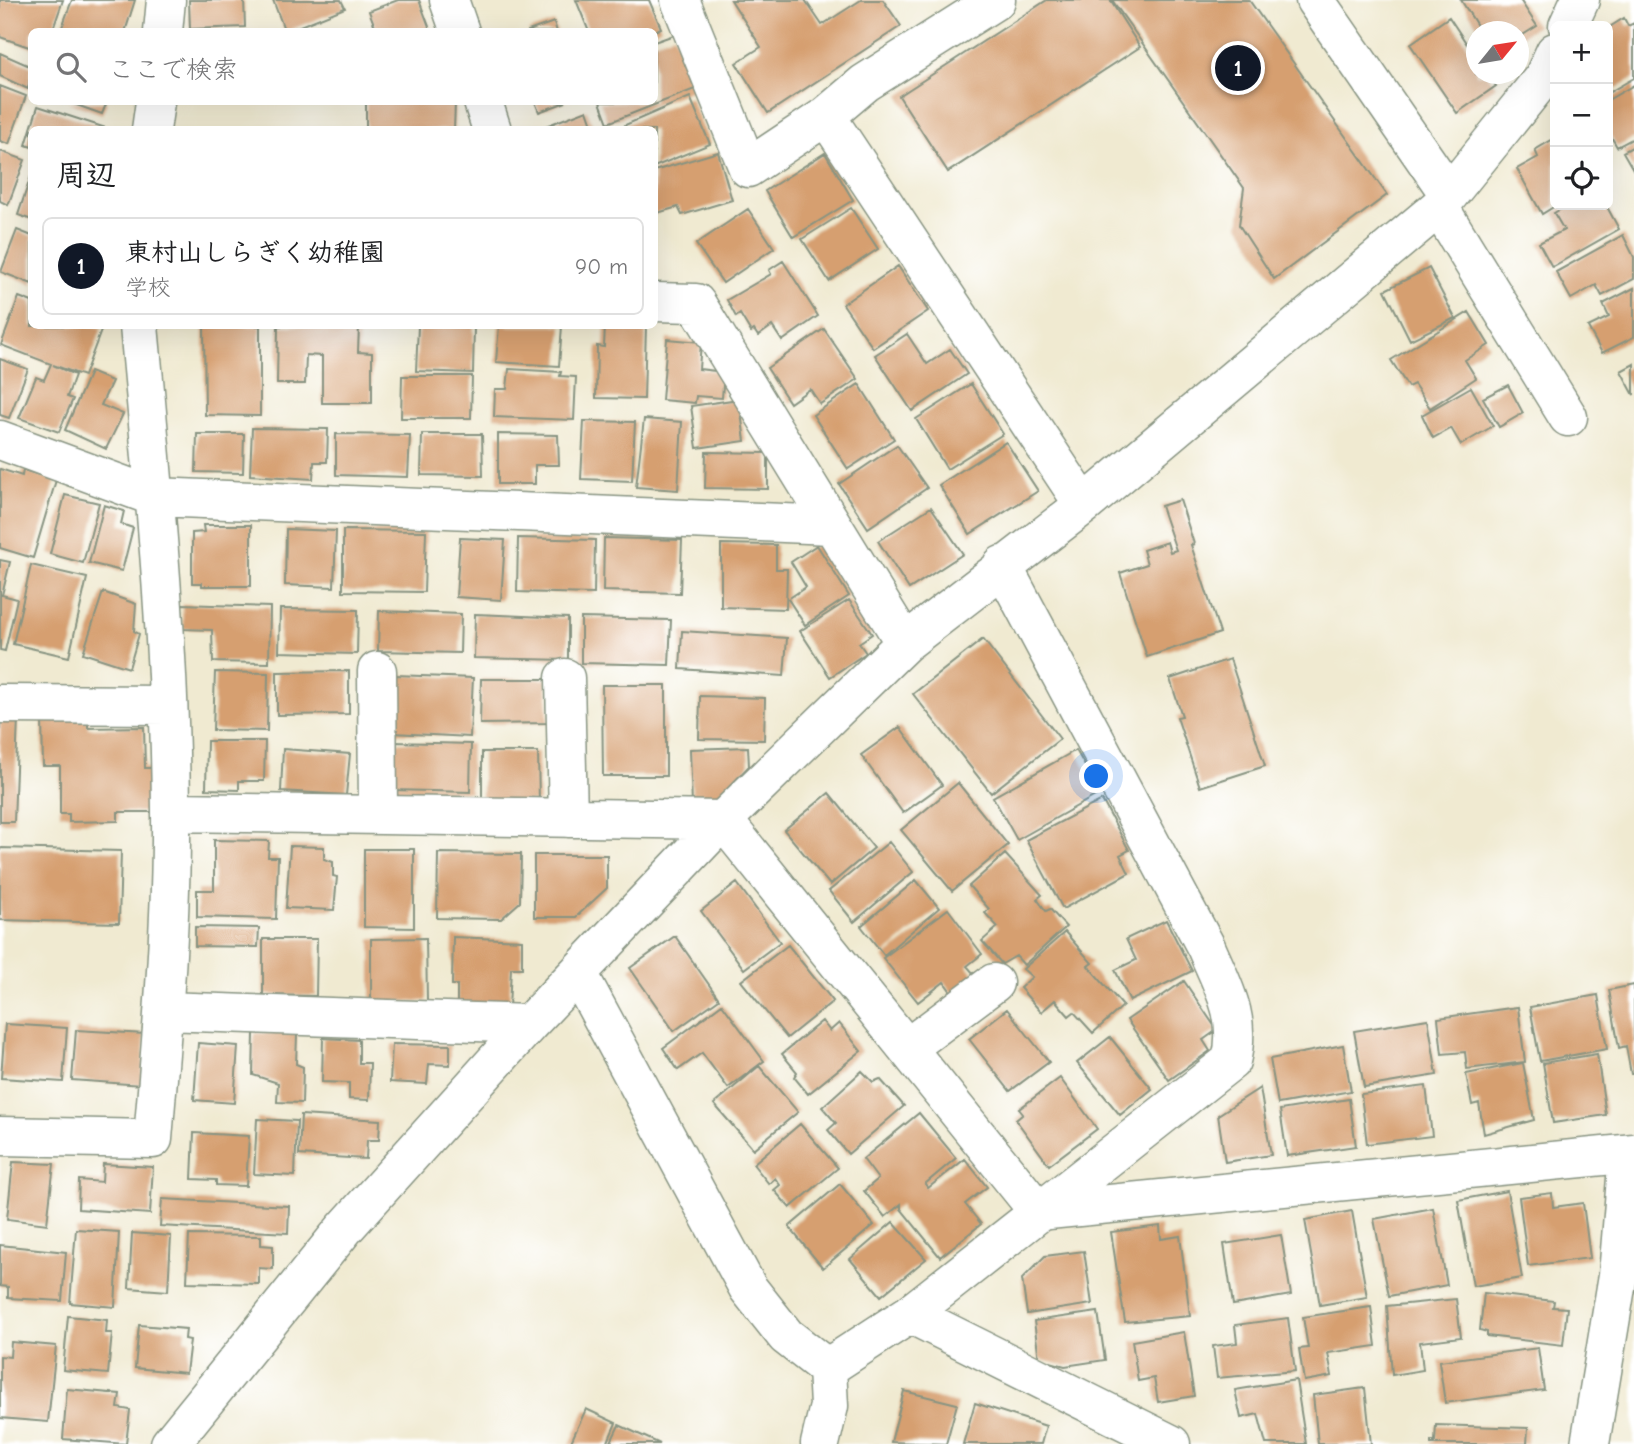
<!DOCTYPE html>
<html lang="ja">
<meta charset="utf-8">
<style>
body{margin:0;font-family:"Comic Neue","Klee One",sans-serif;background:#f2f2f2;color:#202124}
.controls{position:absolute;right:21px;top:21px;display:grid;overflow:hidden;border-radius:10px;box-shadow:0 7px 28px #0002}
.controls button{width:63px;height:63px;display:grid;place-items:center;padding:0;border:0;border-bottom:2px solid #e0e0e0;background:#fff;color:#202124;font:35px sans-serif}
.compass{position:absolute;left:1466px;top:21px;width:63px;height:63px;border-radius:50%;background:#fff;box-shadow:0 7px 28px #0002;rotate:60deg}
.you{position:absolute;left:1097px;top:777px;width:24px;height:24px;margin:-18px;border:5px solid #fff;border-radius:50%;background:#1a73e8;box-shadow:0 0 0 10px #1a73e833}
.badge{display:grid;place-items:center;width:46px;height:46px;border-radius:50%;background:#111827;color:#fff;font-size:23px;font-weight:700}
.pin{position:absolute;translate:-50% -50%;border:4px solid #fff;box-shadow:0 2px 7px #0006}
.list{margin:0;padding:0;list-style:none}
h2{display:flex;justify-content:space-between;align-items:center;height:91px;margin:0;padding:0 28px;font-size:30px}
h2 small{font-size:23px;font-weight:400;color:#757577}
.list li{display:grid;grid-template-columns:46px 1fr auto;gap:21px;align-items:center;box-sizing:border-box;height:98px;margin:0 14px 14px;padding:0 14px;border:2px solid #e0e0e0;border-radius:10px}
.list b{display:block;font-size:26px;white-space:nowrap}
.list p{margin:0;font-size:23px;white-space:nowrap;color:#757577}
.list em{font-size:23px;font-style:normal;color:#757577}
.icon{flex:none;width:38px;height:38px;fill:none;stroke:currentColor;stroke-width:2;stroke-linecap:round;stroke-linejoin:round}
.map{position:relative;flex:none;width:1634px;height:1444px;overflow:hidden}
.search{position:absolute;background:#fff;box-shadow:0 7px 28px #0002;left:28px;top:28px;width:630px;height:77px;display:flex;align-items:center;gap:18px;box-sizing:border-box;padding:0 24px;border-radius:10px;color:#757577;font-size:26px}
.panel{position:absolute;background:#fff;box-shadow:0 7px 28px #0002;left:28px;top:126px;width:630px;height:203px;border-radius:10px}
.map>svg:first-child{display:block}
.building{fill:#d69f6f}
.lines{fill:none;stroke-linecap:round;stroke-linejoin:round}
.minor-casing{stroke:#889482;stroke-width:41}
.minor{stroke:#fff;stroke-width:38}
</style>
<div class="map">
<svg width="1634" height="1444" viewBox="0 0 1634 1444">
<rect width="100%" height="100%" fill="#fff"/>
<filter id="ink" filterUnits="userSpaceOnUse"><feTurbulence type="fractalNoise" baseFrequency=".0143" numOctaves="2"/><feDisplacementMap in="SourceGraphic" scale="14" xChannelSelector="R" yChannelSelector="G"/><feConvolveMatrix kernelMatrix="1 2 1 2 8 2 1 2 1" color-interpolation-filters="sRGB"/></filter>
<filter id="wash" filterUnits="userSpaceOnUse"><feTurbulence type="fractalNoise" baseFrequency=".00686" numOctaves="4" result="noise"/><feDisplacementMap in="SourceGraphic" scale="28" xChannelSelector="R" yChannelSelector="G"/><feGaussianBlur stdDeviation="1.57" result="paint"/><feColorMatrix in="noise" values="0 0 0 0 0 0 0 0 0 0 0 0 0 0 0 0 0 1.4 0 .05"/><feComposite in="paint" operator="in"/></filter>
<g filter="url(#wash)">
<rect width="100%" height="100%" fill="#f0ead1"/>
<g id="blocks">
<path class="building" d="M0,0H63L52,32H32V48L0,37Z
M72,0H135L125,32H64L61,30Z
M189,0H244L245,27L190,29Z
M273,0H341L345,8L285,32Z
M398,0H419L431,32H377L369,11Z
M576,0H649L661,28L653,32H589Z
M731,0H805L822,25L861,0H883L901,26L768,113L736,63L761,47Z
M1047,0H1110L1140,47L948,172L899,96Z
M1112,0H1249L1387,195L1274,279L1239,225L1244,188Z
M1461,0H1520L1537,26L1518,38V32H1481Z
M1449,17L1476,58V74H1487L1496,86L1457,113L1410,44Z
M1624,18L1628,26L1634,23V78L1608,93V28Z
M554,22L557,32H528V31Z
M674,35L695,89L608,123L600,102H654V42Z
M0,53L32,67L28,89L0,76Z
M1634,85V138L1617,147L1608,131V100Z
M0,86L26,96L9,144L0,141Z
M690,97L710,144L654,167V130H626L625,125Z
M68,102H107L102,114Z
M366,102H455L454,130L366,129Z
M535,102H566L539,112Z
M38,106L109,129V130H32V147L26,145Z
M587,110L594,130H538V129Z
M1555,138V206L1542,214L1517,169L1538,157L1535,150Z
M1634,146V171L1623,152Z
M0,151L25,160L8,205L0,201Z
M718,152L732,200L682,215L678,207L654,214V171Z
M825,153L853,200L793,237L765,191Z
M31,176H32V220L18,215Z
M1568,205H1606L1619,229L1552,267L1539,243L1564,230L1554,213Z
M851,208L878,249L829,281L802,239Z
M748,209L774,248L723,283L696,244Z
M17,230L32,236V284L1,272Z
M1623,235L1634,257V279L1602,296L1596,285L1571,299L1556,272Z
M783,261L818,316L782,341L772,326L758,336L754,330L751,332L740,314L736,317L727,300L771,274L769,270Z
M898,266L928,311L873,348L843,304Z
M1429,268L1455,318L1410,340L1385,290Z
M1634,288V337L1602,353L1588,327L1609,317L1603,304Z
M19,297L32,302V326H94L102,328L84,376L53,365L75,375L67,397L73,399L59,432L19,418L36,377L44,380L51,364L1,345Z
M1469,312L1489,345L1465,360L1476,378L1430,408L1414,384L1408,387L1391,360Z
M204,326H260V416L205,415Z
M278,326H359L358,352L372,353V403H322V356L306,355L305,384H277Z
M418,326H474L473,373L416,371Z
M499,326H562L559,366L496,362Z
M605,326H646L644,399L596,398L597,346L604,347Z
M824,329L858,379L820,404L810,389L790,403L767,368Z
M907,334L927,364L950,349L967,374L912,411L875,355Z
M667,339L701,342L699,369L724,372L722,398L696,396L695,403L662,400Z
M0,359L28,369L9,418L0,415Z
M1634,364V395L1621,371Z
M509,369L561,372L560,376L576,377L574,420L494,417L495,389H507Z
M90,372L112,381L101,405L123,414L106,449L65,430Z
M402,376H472L471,418H401Z
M859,384L894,439L848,469L813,415Z
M971,384L1003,434L947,469L916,419Z
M1508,385L1523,413L1499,427L1483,398Z
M1471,387L1493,426L1461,445L1451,428L1433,438L1422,415Z
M739,399L745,441L697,448L691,406Z
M644,419L682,422L678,490L636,487Z
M584,421L635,422L632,481L581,479Z
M252,428L328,429L327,462H314L313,479L250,475Z
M197,434H244L243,473L196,472Z
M336,434L410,435L408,477L336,475Z
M422,434H482L483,476L421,475Z
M498,434L558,435L559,465H535V484H498Z
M1006,442L1038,491L970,534L939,485Z
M897,445L927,488L868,528L839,484Z
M706,452L768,453V489L705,488Z
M0,469L22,476L23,470L56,480L33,558L0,548Z
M65,495L99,503L83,563L50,554Z
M1180,500L1194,544L1191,545L1220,633L1147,657L1120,573L1147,564L1143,550L1167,542L1170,552L1176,550L1161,506Z
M104,505L124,511L121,524L133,528L122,571L89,563Z
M931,507L963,554L909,589L878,541Z
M203,525H251V586H202V583H192V533L204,532Z
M286,529L336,531L334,587L285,585Z
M343,530L426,531L424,592L343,591Z
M460,538L505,540L501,600L456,597Z
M518,538L595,540L594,594L517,592Z
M604,538L682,540L680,593L603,591Z
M721,544L776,545V569H787L786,609L721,607Z
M817,545L849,596L805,625L788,599L806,587L791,562Z
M0,560L10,562L2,595L17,599L5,651L0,650Z
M31,565L87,578L69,657L13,644Z
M103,592L136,604L134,631L139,634L129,668L83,653Z
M849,600L872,634L859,643L866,653L830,677L800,631Z
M182,604L270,607L269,663L213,662L212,630L183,629Z
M280,609L358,610L357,654L279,652Z
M379,611L461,614L460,653L378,651Z
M475,614L568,618V660L474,658Z
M581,618L671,620L669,665L581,663Z
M682,631L787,638L784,676L680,669Z
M983,639L1060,739L991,793L913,694Z
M1230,659L1265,766L1200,787L1177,717L1182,716L1170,679Z
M349,671V714L277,715V672Z
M215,672L268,673L267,731L213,730Z
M395,675L473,678L470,737L393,733Z
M481,679H547L548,723L480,724Z
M602,685H666V776H603Z
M700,696L765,698L764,740L699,739Z
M0,717H18L14,822H0Z
M88,718V728L144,727L145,768H156V812H118V821L69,822V814H60V766H43L42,719Z
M900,727L942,785L903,813L861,755Z
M207,741H265L264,781H239V790L206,789Z
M394,742L471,744L470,792L393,790Z
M748,747L749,766L712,805L692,806L690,749Z
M283,749L350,754L346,795L281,791Z
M1076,750L1100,793L1017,840L993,797Z
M482,752H538L539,802H482Z
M958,783L1008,845L952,891L901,830Z
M829,793L874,848L830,885L784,830Z
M1102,800L1129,850L1120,855L1129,873L1063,909L1026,840Z
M214,840L269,841L268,857H278L276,919L197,917V890H214Z
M889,842L913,872L854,922L829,891Z
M290,846L324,847V859L333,862V876L337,877L334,910L286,908Z
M0,848L121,851L119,923L0,920Z
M364,849H414V928L364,927Z
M438,853L521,854L520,902L501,919L437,918Z
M1005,854L1042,895L1037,899L1046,911L1050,909L1066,927L1024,965L1016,956L1002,964L982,941L998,927L985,913L989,909L969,886Z
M534,855H607V888L576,917H534Z
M916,880L939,908L884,955L861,926Z
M737,883L780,942L744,969L701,911Z
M948,909L982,954L967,966L975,975L952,993L944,982L918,1002L883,958Z
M1166,920L1192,971L1130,1001L1115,970L1136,960L1126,939Z
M195,927L259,928L258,947L195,946Z
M1065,932L1092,963L1088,966L1123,1006L1093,1033L1074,1012L1069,1016L1055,1000L1041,1012L1020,988L1032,977L1023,969Z
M675,936L719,999L674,1031L630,968Z
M453,937L522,940V968H511L509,1008L457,1007V985H452Z
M426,938L427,1001L371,1002V939Z
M263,939H317L316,996L263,995Z
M788,945L833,1001L787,1038L741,981Z
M1184,981L1217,1030L1203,1040L1210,1051L1169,1080L1127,1020Z
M1634,985V1074H1631L1626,1046L1619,1048L1609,990Z
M1598,995L1607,1049L1540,1061L1530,1007Z
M722,1004L764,1061L728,1088L702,1053L678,1070L663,1048Z
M1518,1007L1525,1062L1467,1069L1465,1052L1442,1054L1438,1018Z
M1007,1009L1049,1062L1010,1091L969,1039Z
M1428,1019L1437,1075L1364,1087L1354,1031Z
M822,1021L830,1031L839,1023L861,1051L808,1094L794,1077L797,1072L782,1054Z
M5,1024L67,1028L63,1082L1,1078Z
M76,1030L145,1034L142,1085L72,1080Z
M254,1033L297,1034L296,1064L303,1067L302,1103L277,1102L278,1083L253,1075Z
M1110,1037L1152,1089L1120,1115L1077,1063Z
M323,1038L359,1040V1063H370L369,1100L349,1099V1083L322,1082Z
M198,1043L238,1046L234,1103L194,1100Z
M392,1044L450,1045V1065L429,1064L427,1084L390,1082Z
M1343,1045L1351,1091L1278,1104L1270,1059Z
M1597,1054L1606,1115L1553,1123L1543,1063Z
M1523,1063L1534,1120L1484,1134L1479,1103L1472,1105L1466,1074Z
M759,1066L798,1112L753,1149L714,1104Z
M862,1071L873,1082L880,1079L904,1106L848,1154L828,1130L836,1123L822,1107Z
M1060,1078L1097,1129L1049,1165L1016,1120L1023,1114L1019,1109Z
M1426,1086L1432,1136L1367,1144L1361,1094Z
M1260,1088L1271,1155L1225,1162L1218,1115Z
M1349,1099L1356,1146L1287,1156L1280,1110Z
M919,1113L956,1158L925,1184L928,1188L965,1159L987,1187L965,1204L981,1224L940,1257L901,1209V1204L885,1217L864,1191L878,1179L863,1159Z
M301,1115L380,1120L379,1140H367L366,1159L299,1155Z
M257,1119L297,1121L295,1176L254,1174Z
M800,1124L838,1168L790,1208L774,1190L780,1185L775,1178L769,1184L753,1164Z
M194,1133L249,1136L246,1186L216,1185V1180L192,1179Z
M13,1162L54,1164L47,1224L7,1219Z
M103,1164L153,1167L150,1214L78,1209L79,1180L102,1182Z
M840,1184L874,1225L823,1268L789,1227Z
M1507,1191L1522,1278L1473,1286L1458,1200Z
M1552,1193L1553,1207L1583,1203L1590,1258L1528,1266L1519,1197Z
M162,1199L289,1206L288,1233L160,1226Z
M1433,1208L1447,1285L1389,1296L1374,1219Z
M1352,1211L1367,1297L1320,1305L1305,1220Z
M893,1222L926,1259L881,1296L850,1259Z
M1160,1226L1161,1239L1180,1236L1190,1316L1125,1322L1111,1232Z
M76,1229L119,1232L115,1307L70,1303Z
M132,1233L171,1236L168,1291L129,1288Z
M189,1235L261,1236V1245L273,1246V1269L259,1268V1284L187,1282Z
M1281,1235L1291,1295L1233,1305L1224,1244Z
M0,1245L66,1252L62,1301L8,1298V1287L0,1286Z
M1084,1251L1092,1304L1027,1314L1022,1279L1045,1256Z
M1484,1293L1554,1301L1553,1307L1567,1308L1563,1345L1487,1336V1332L1480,1330Z
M1456,1299L1461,1337L1420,1342L1423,1370L1392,1375L1387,1306Z
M1371,1307L1376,1346L1328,1353L1332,1376L1304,1381L1299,1349L1308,1348L1303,1317Z
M1098,1312L1105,1360L1065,1366L1039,1359L1034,1321Z
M68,1316L107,1320L106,1333H112L108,1374L63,1370Z
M1288,1318L1295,1371L1217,1378L1213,1346L1237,1343L1235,1325Z
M139,1325L186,1329L185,1339L190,1340L186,1373L135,1368Z
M1184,1332L1194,1396L1158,1402L1154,1378L1138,1381L1132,1341Z
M11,1342L56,1346L48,1422L0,1418V1356L10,1357Z
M1538,1348L1544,1390L1445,1403L1439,1361Z
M1296,1380L1306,1444H1266L1258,1414L1241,1418L1235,1390Z
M1365,1388L1371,1444H1318L1313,1395Z
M67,1389L120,1394L118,1408L130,1410L126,1444L63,1439Z
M904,1391L957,1404L946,1444L891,1442Z
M975,1403L1046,1426L1041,1444H963Z
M586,1409L616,1423L607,1444H570Z
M619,1425L660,1444H610Z
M1436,1425L1528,1428L1527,1444H1431V1441H1435Z"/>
</g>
</g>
<g filter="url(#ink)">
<use href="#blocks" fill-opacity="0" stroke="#889482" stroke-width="2"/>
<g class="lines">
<g class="minor-casing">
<path id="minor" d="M449,0L460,32
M680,0L748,168L826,116L865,83L996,0
M1315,0L1449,194
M1568,26L1580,0
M163,32L166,0
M483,102L492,130
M826,116L1084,505
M151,130L155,102
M1439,207L1568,417
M654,302L696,303L905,643
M0,440L155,497L831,525
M377,671L378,813
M565,678L568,818
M0,704L167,705
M171,812L723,820L1038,1211L1634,1153
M578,973L748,1288L786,1336L827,1368L829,1406L820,1444
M164,1011L529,1024
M907,1048L994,983
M0,1136L153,1139C162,1030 172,920 171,811C170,649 154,487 139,326
M910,1314L1171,1444
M827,1368L910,1314L1231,1061C1242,1017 1223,987 1206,947L1002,565
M170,1444L344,1229L529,1024L723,820L905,643L1084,505L1439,207L1543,78L1555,52
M1590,1444L1618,1275L1628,1154"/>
</g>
<use href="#minor" class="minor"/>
</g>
</g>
</svg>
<div class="controls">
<button>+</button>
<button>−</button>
<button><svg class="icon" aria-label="locate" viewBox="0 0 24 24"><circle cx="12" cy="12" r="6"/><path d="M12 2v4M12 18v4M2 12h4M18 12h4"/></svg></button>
</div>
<svg class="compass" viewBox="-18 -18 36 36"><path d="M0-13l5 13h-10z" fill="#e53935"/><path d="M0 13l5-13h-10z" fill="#757577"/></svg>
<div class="you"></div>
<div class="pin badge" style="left:1238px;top:68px">1</div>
<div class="search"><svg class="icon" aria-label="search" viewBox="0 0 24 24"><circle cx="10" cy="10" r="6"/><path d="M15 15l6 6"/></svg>ここで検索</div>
<section class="panel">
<h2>周辺<small></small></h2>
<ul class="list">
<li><span class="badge">1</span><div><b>東村山しらぎく幼稚園</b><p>学校</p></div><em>90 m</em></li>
</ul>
</section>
</div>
